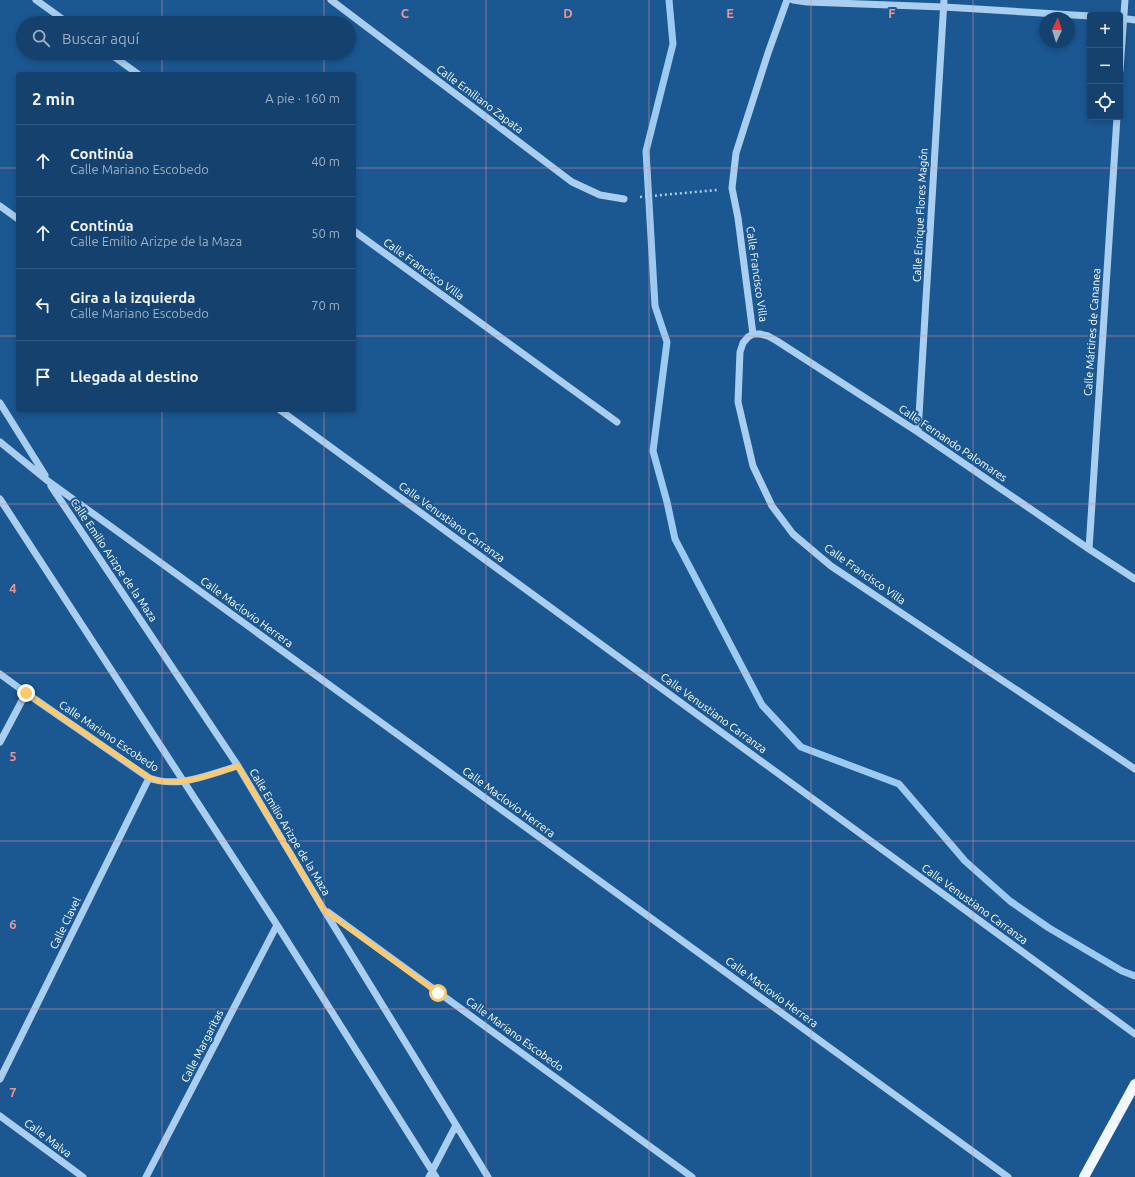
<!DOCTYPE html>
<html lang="es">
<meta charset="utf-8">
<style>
body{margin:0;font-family:Ubuntu,sans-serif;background:#1d4872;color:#f1f3f6}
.controls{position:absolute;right:12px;top:12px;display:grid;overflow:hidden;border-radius:4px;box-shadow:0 2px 6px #0003}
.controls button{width:36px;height:36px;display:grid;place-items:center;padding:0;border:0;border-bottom:1px solid #335a80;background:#14416d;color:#f1f3f6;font:20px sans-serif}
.compass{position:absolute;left:1039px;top:12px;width:36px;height:36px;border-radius:50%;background:#14416d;box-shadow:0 2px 6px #0003;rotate:4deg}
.stop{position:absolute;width:12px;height:12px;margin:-9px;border:3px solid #ffc868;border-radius:50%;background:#fff}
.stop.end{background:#ffc868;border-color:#fff;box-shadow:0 1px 4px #0008}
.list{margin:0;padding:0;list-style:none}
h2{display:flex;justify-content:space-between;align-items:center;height:52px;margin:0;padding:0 16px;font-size:17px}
h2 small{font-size:13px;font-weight:400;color:#9dafc2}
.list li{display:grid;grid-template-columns:26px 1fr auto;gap:12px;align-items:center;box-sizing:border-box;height:72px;padding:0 16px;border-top:1px solid #335a80}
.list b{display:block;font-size:15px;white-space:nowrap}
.list p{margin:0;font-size:13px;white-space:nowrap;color:#9dafc2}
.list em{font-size:13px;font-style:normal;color:#9dafc2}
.icon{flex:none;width:22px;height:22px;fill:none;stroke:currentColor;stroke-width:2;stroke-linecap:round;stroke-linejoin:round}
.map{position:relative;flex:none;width:1135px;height:1177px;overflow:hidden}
.search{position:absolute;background:#14416d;box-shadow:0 2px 6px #0003;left:16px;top:16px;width:340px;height:44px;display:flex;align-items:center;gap:10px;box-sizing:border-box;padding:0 14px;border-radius:22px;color:#9dafc2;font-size:15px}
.panel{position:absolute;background:#14416d;box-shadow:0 2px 6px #0003;left:16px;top:72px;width:340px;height:340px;border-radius:4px}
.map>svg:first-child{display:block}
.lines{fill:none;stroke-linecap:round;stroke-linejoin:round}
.stream{stroke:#9dcaf1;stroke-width:7}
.path{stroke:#aaceef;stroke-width:2.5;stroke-dasharray:2 3;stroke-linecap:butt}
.minor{stroke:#aaceef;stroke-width:7}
.major{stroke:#f2f8ff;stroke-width:10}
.route{stroke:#ffc868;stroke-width:5}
.grid{fill:none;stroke:#ea9494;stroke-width:1;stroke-opacity:0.55}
.labels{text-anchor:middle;stroke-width:4;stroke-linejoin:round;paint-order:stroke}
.street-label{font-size:11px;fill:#fff;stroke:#1b5791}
.grid-label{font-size:13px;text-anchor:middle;font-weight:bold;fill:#ea9494;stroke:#1b5791;stroke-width:4;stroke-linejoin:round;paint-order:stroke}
</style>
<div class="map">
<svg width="1135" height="1177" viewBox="0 0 1135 1177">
<rect width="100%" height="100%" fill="#1b5791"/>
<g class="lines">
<path class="stream" d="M669,0L673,44L646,151L655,306L667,342L653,451L667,502L675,539L762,705L801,747L899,784L965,861L1010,901L1049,928L1122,971L1135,976"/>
<path class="path" d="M640,197L717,190"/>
<path class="minor" d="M36,0L68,23
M331,0L572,182L600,195L624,199
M793,0L807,2L944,7L1090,16
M1120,18L1135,20
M109,53L138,74
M1120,70L1125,0
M0,206L18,219
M354,231L617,422
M753,334L738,218L732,188L736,153L768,53L787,0
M0,403L45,475
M280,410L1135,1034
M918,432L944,0
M0,442L48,481L1008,1177
M51,486L238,766L324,910L488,1177
M0,499L277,925L436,1177
M1089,549L1117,117
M1135,579L1089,549L918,432L777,341L768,336L760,334H753L748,337L743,343L740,352L738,402L753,466L772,506L793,534L831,566L1135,769
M0,674L26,693L149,778C178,789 210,774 238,766
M0,742L26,693
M328,912L692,1177
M0,1079L149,778
M0,1116L83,1177
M146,1177L277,925
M429,1177L456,1125"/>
<path class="major" d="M1084,1177L1135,1084"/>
</g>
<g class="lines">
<path class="route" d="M26,693L150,778C178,789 210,774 238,766L324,910L438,993"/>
</g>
<path class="grid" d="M162,0V23M324,0V23M486,0V1177M649,0V1177M811,0V1177M973,0V1177M162,53V74M324,53V74M0,168H18M354,168H1135M0,336H18M354,336H1135M162,410V1177M324,410V1177M0,504H1135M0,673H1135M0,841H1135M0,1009H1135"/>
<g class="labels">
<g class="street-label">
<text transform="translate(480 99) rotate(37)" y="4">Calle Emiliano Zapata</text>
<text transform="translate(920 215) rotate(-87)" y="4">Calle Enrique Flores Magón</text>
<text transform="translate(424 269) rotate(36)" y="4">Calle Francisco Villa</text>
<text transform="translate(757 274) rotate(82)" y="4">Calle Francisco Villa</text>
<text transform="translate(1092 332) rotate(-86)" y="4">Calle Mártires de Cananea</text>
<text transform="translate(953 443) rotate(34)" y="4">Calle Fernando Palomares</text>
<text transform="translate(452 522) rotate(36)" y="4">Calle Venustiano Carranza</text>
<text transform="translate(114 560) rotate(56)" y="4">Calle Emilio Arizpe de la Maza</text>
<text transform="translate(865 574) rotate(35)" y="4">Calle Francisco Villa</text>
<text transform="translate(247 612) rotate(36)" y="4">Calle Maclovio Herrera</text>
<text transform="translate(714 713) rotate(36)" y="4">Calle Venustiano Carranza</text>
<text transform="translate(109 736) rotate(34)" y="4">Calle Mariano Escobedo</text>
<text transform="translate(509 802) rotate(36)" y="4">Calle Maclovio Herrera</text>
<text transform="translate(290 832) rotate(59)" y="4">Calle Emilio Arizpe de la Maza</text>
<text transform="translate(975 904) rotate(36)" y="4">Calle Venustiano Carranza</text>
<text transform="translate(65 923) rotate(-64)" y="4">Calle Clavel</text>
<text transform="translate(772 992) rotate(36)" y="4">Calle Maclovio Herrera</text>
<text transform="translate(515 1034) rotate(36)" y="4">Calle Mariano Escobedo</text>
<text transform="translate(202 1046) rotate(-63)" y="4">Calle Margaritas</text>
<text transform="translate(48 1138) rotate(37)" y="4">Calle Malva</text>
</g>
</g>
<g class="grid-label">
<text x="405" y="18">C</text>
<text x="568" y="18">D</text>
<text x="730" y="18">E</text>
<text x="892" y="18">F</text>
<text x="13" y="593">4</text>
<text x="13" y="761">5</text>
<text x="13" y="929">6</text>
<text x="13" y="1097">7</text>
</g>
</svg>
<div class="controls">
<button>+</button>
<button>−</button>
<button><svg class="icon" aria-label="locate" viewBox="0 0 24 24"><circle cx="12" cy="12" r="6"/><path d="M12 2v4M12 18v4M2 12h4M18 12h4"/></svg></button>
</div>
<svg class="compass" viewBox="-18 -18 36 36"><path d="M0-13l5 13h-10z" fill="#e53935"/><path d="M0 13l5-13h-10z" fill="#9dafc2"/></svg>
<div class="stop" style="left:438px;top:993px"></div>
<div class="stop end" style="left:26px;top:693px"></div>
<div class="search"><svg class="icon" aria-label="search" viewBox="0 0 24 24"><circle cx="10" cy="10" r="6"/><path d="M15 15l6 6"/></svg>Buscar aquí</div>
<section class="panel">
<h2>2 min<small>A pie · 160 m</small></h2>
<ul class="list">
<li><svg class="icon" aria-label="ahead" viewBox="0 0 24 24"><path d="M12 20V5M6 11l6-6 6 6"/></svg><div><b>Continúa</b><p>Calle Mariano Escobedo</p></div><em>40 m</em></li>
<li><svg class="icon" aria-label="ahead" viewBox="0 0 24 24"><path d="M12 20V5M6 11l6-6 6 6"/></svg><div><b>Continúa</b><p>Calle Emilio Arizpe de la Maza</p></div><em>50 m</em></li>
<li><svg class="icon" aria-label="left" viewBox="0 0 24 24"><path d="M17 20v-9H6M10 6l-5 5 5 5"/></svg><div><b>Gira a la izquierda</b><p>Calle Mariano Escobedo</p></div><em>70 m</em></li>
<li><svg class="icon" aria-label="arrive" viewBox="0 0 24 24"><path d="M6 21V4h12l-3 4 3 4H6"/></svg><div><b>Llegada al destino</b></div></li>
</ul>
</section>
</div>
